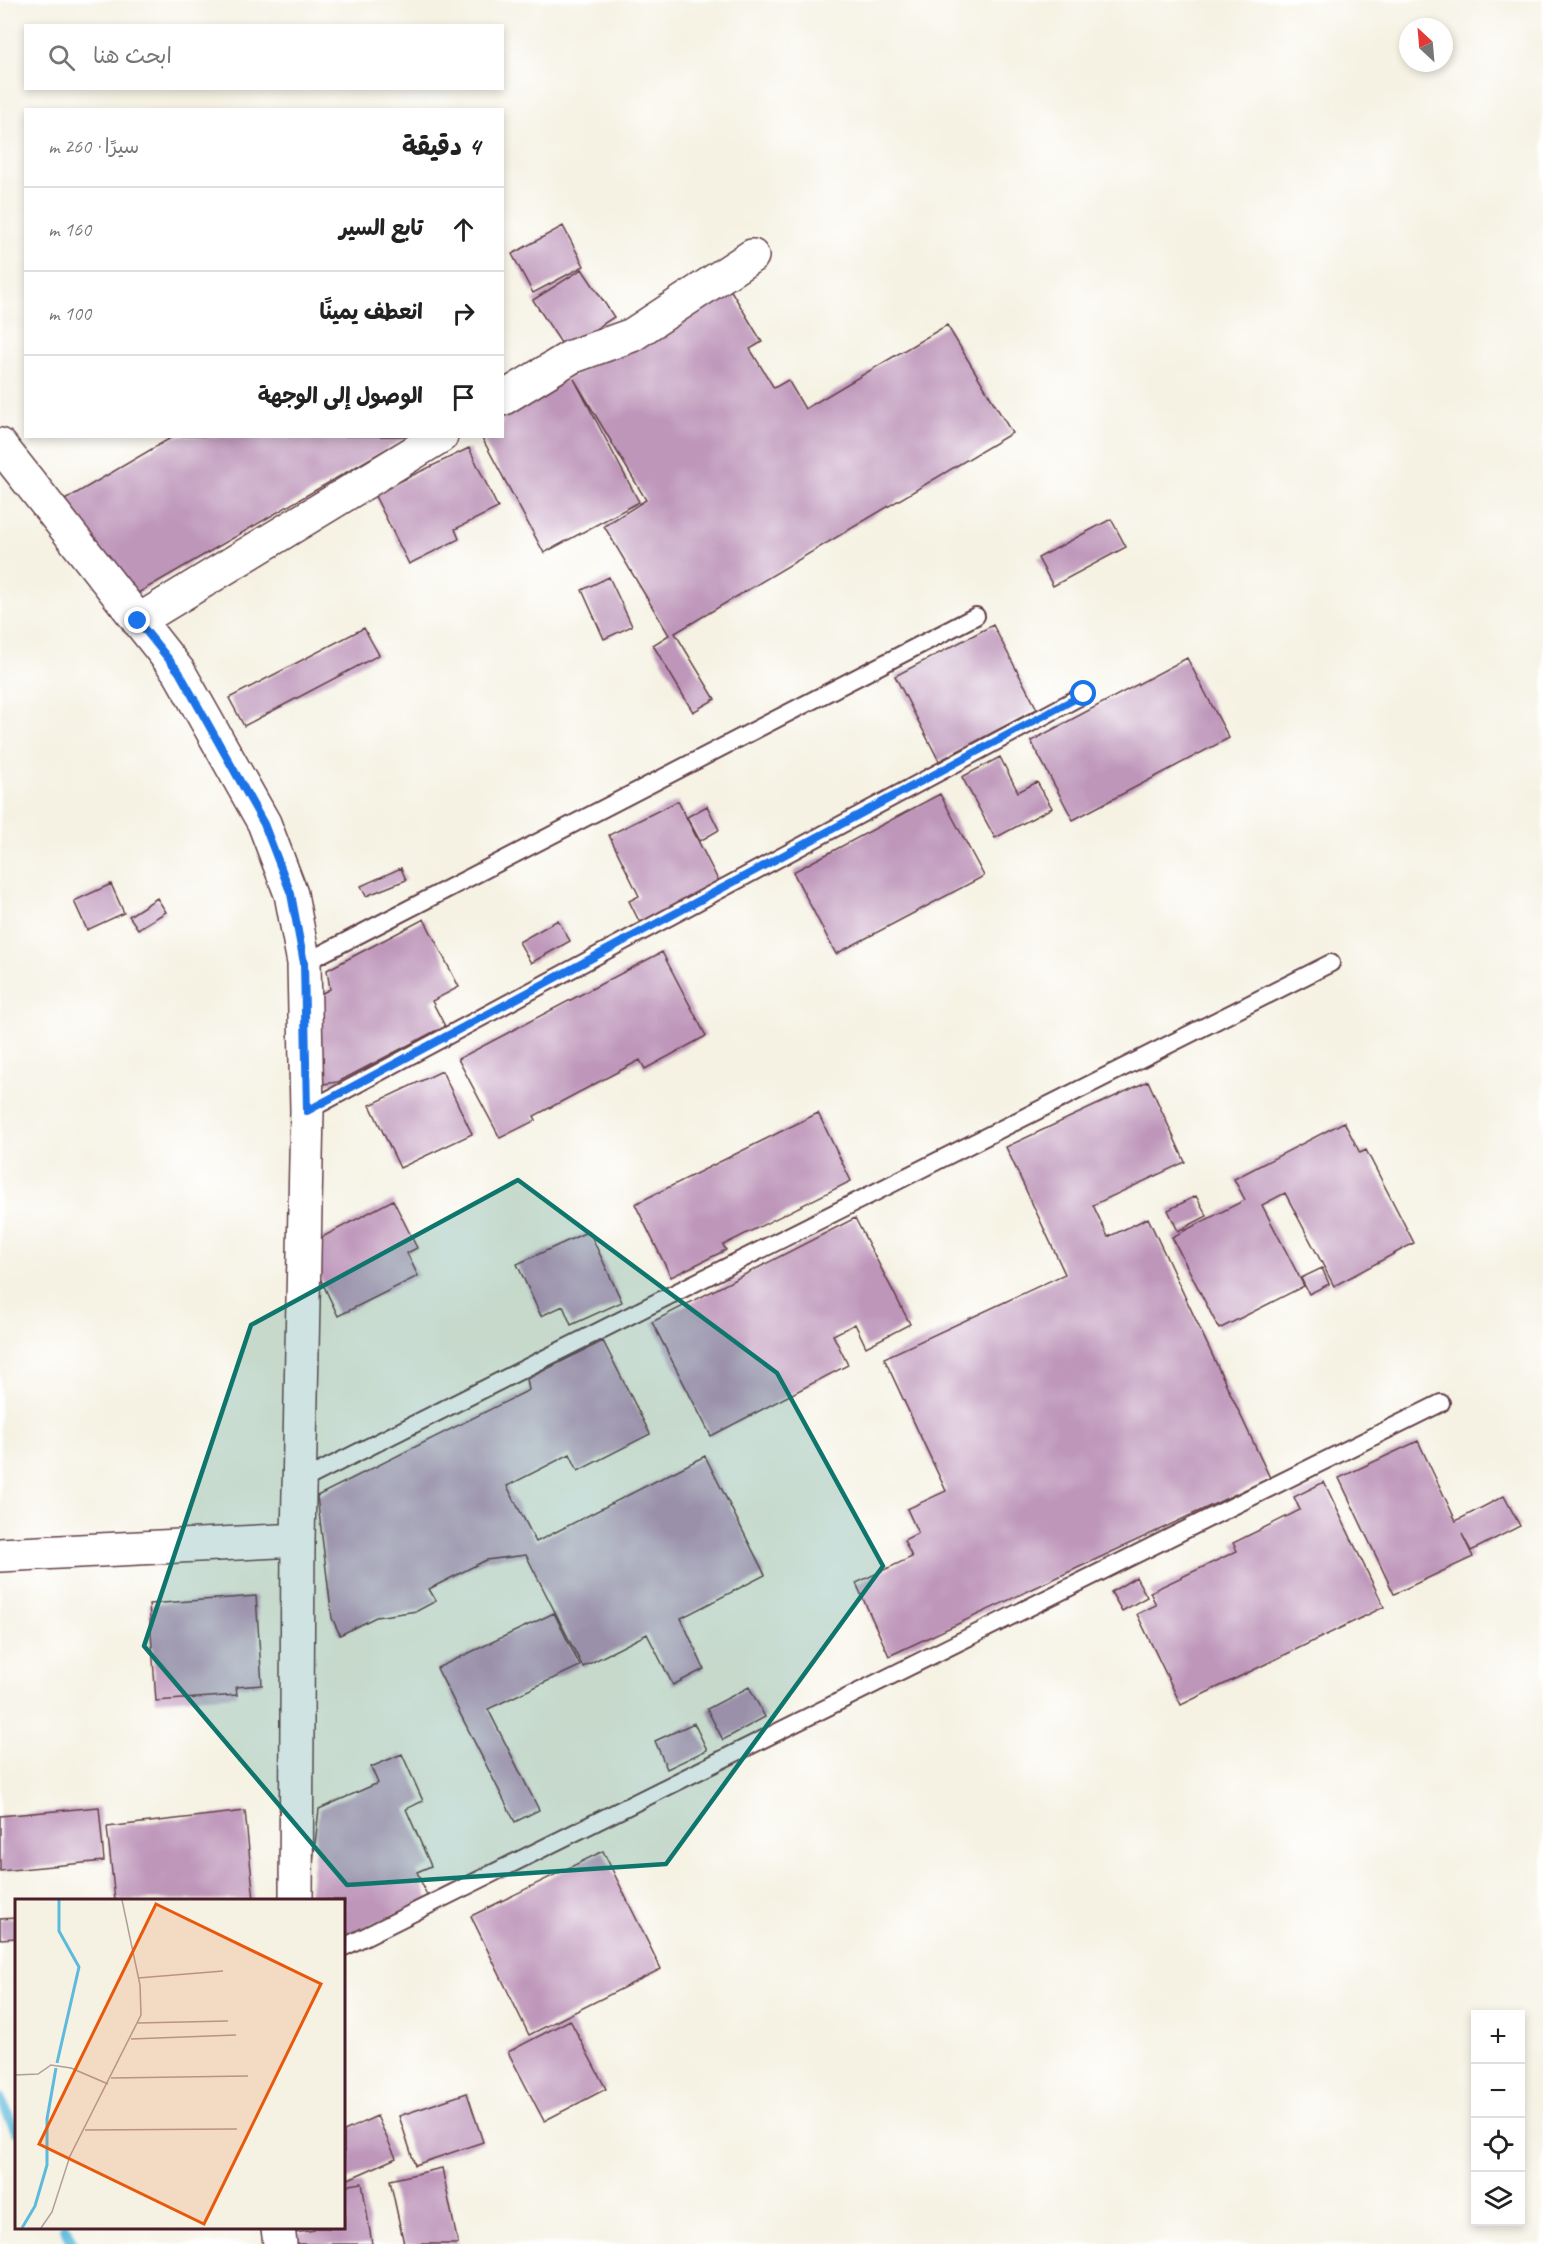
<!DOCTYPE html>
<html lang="ar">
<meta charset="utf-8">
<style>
body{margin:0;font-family:Caveat,"Playpen Sans Arabic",sans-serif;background:#f2f2f2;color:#222;direction:rtl}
.controls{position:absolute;right:18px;bottom:18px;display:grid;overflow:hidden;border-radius:0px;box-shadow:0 3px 9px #0003}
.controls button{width:54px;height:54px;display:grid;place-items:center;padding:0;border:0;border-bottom:2px solid #e0e0e0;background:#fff;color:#222;font:30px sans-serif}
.compass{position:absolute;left:1399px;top:18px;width:54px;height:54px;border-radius:50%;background:#fff;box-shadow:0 3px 9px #0003;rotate:334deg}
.stop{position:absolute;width:18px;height:18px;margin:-14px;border:4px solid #1a73e8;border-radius:50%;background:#fff}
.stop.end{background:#1a73e8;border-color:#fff;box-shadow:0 2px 6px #0008}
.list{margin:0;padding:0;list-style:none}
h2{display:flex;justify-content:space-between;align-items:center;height:78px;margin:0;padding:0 24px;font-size:26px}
h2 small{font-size:20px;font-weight:400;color:#767676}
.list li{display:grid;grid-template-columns:39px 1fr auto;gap:18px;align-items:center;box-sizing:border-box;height:84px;padding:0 24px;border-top:2px solid #e0e0e0}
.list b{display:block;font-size:22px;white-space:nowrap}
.list em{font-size:20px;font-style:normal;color:#767676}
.icon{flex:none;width:33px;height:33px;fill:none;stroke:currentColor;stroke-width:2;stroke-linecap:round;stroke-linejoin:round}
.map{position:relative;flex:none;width:1543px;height:2244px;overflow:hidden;direction:ltr}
.search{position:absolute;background:#fff;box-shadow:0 3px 9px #0003;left:24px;top:24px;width:480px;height:66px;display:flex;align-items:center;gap:15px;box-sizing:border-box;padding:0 21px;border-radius:0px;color:#767676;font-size:22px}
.panel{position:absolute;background:#fff;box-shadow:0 3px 9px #0003;left:24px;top:108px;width:480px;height:330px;border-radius:0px;direction:rtl}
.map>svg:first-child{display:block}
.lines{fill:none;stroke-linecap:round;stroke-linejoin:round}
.stream{stroke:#5dbadb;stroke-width:10}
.building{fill:#be96ba}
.service-casing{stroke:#643f47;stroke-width:20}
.minor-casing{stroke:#643f47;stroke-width:36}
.service{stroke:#fff;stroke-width:16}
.minor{stroke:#fff;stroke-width:33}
.route{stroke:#1a73e8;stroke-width:8}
.marked{fill:#0f766e;fill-opacity:0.2;stroke:#0f766e;stroke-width:4.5;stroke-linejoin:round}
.inset-river{fill:none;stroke:#5dbadb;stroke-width:3}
.inset-road{fill:none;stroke:#b19e99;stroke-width:1.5}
.view{fill:#e8590c;fill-opacity:0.15;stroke:#e8590c;stroke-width:3}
.inset-edge{fill:none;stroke:#4a1f2b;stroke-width:3}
</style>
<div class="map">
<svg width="1543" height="2244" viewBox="0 0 1543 2244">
<rect width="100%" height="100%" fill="#fff"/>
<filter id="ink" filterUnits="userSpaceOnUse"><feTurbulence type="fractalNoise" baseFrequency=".0167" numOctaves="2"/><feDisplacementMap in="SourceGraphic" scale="12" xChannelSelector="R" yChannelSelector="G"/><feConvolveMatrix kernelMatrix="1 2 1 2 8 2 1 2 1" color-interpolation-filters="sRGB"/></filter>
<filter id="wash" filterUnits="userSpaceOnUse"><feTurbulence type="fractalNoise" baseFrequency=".008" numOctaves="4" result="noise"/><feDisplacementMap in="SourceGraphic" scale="24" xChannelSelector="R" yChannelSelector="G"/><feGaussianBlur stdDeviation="1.35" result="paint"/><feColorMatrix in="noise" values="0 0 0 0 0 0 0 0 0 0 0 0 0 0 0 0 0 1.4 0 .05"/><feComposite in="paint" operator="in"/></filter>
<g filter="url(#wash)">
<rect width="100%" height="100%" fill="#f5f2e3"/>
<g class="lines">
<path class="stream" d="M0,2098L16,2131
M65,2228L73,2244"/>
</g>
<g id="blocks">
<path class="building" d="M563,226L584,266L533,293L512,254Z
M582,269L614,317L565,349L533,300Z
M727,284L762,342L750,349L774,388L788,380L805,409L947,325L1012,433L675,633L715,699L693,712L653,645L669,635L604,526L646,500L574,379L639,502L544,553L481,436H502V412L572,376Z
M174,436H409L126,600L63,501Z
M469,448L498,508L455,529L459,539L409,564L374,494Z
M1111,519L1126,547L1053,586L1038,558Z
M609,577L632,626L604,639L582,590Z
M993,625L1037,709L939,761L895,676Z
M364,628L379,655L244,726L229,698Z
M1187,658L1229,738L1073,820L1031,741Z
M1000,757L1018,792L1037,782L1052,808L995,838L962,777Z
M940,794L984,876L836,954L793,872Z
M678,801L721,886L641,925L629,901L639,896L609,835Z
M707,806L719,830L700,841L687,817Z
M401,868L406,880L366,896L361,886Z
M111,884L124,913L87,930L74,901Z
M157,898L166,912L138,929L129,916Z
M424,919L459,987L432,1001L447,1030L435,1031L338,1082L323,1084L313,998L330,989L327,970Z
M558,920L570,941L531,963L519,942Z
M662,952L706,1036L645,1069L640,1060L534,1116L536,1120L500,1138L458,1059Z
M442,1071L472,1134L400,1168L370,1105Z
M1148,1081L1185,1162L1093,1205L1108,1237L1148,1218L1270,1478L889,1656L856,1583L912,1557L904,1540L918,1533L907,1509L946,1491L884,1358L1065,1274L1006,1147Z
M818,1113L851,1181L723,1245L726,1250L671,1277L635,1204Z
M1344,1122L1360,1153L1366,1150L1414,1243L1334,1286L1285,1193L1262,1205L1304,1286L1219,1329L1172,1237L1245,1200L1234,1179Z
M1196,1196L1207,1216L1178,1231L1168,1210Z
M393,1200L417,1248L407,1253L418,1276L338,1316L305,1246Z
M855,1218L910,1324L866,1347L855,1324L833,1335L848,1365L711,1436L652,1322Z
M589,1231L622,1302L571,1325L563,1306L541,1316L517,1264Z
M1322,1268L1329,1284L1309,1294L1301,1278Z
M603,1341L650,1434L578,1471L570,1454L507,1486L536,1542L705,1456L765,1575L681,1618L704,1669L673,1685L647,1634L583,1667L526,1555L486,1560L429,1589L436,1601L417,1611L376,1617L340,1635L332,1618L317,1496L529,1390L527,1379Z
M1418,1441L1456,1521L1504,1496L1520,1526L1471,1551L1462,1534L1473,1557L1394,1594L1339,1478Z
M1324,1482L1384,1607L1181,1705L1137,1614L1156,1605L1150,1592L1237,1551L1233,1543L1300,1510L1294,1497Z
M1136,1577L1147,1597L1122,1611L1111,1592Z
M256,1596L262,1685L236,1687L237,1695L156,1701L149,1604Z
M554,1613L580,1666L488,1709L539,1810L515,1822L437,1668Z
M749,1687L765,1717L723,1740L707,1709Z
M694,1723L707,1750L667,1769L655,1741Z
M402,1754L423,1801L406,1809L431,1866L417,1872L429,1900L344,1937V1900H311L309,1898L319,1809L378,1783L371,1767Z
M99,1807L104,1861L0,1871V1816Z
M245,1811L254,1900H115L107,1827Z
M603,1851L661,1969L529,2035L471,1916Z
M16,1918V1938L0,1939V1919Z
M570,2020L606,2089L544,2121L508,2052Z
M467,2093L483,2142L415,2165L399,2116Z
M377,2116L396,2158L344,2181V2131Z
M442,2168L458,2244H404L390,2180Z
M362,2183L372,2244H291L289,2234L314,2230V2228H344V2186Z"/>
</g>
</g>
<g filter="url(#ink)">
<use href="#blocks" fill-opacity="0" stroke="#643f47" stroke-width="1.5"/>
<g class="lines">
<g class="service-casing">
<path id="service" d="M304,963L976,616
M307,1111L1085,694
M299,1482L1331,963
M344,1947L1441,1403"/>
</g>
<g class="minor-casing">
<path id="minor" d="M502,399L571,357L632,335L752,256
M0,445L179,672L264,823L291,894L304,963L307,1111L298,1540L296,1900
M138,621L441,436
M0,1555L298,1540
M278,2228L280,2244"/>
</g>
<use href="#service" class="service"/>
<use href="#minor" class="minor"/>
</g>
</g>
<g class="lines" filter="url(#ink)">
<path class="route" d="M138,621L179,672L264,824L291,894L304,963L307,1111L1084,694"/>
</g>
<path class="marked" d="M518,1180L777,1373L883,1566L666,1864L347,1885L144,1646L251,1325Z"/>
<g transform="translate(15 1899)">
<rect width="330" height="330" fill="#f5f2e3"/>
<path class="inset-river" d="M42,164L64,68L44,32V1M7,329L20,307L32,266V220L41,169"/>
<path class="inset-road" d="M123,79L208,72M123,124L213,122M116,140L221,136M0,176L23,175L36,166L56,169L93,185M96,179L233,177M70,231L222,230M26,329L37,313L55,257L126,116L125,86L107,1"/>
<path class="view" d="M141,5L306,85L189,325L24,245Z"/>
<rect width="330" height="330" class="inset-edge"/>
</g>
</svg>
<div class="controls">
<button>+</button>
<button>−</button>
<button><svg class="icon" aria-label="locate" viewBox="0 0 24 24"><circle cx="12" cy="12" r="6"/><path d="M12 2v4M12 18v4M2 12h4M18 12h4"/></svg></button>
<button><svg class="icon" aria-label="layers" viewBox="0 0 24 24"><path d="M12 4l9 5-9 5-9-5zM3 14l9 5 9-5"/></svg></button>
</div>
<svg class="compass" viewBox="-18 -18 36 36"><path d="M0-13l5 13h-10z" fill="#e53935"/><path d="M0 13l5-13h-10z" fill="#767676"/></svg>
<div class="stop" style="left:1084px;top:694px"></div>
<div class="stop end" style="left:138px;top:621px"></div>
<div class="search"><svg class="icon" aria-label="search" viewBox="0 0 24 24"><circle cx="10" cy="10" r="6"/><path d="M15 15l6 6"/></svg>ابحث هنا</div>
<section class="panel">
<h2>4 دقيقة<small>سيرًا · 260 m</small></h2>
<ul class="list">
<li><svg class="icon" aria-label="ahead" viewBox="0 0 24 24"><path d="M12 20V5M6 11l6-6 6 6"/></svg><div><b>تابع السير</b></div><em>160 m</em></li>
<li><svg class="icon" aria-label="right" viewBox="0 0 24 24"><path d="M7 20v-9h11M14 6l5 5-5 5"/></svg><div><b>انعطف يمينًا</b></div><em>100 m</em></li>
<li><svg class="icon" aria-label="arrive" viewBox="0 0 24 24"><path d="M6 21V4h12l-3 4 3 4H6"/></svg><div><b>الوصول إلى الوجهة</b></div></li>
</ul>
</section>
</div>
